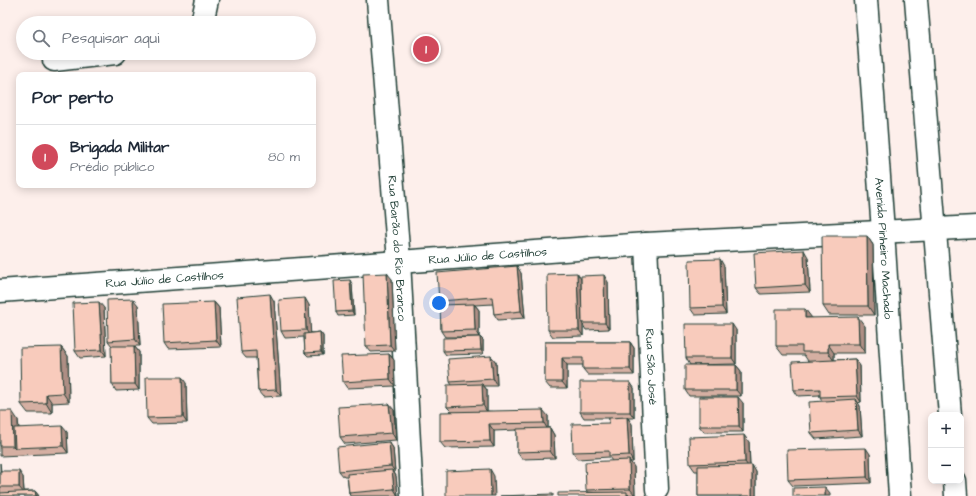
<!DOCTYPE html>
<html lang="pt">
<meta charset="utf-8">
<style>
body{margin:0;font-family:"Architects Daughter",sans-serif;background:#f6f6f7;color:#1f2937}
.controls{position:absolute;right:12px;bottom:12px;display:grid;overflow:hidden;border-radius:8px;box-shadow:0 2px 10px #0003}
.controls button{width:36px;height:36px;display:grid;place-items:center;padding:0;border:0;border-bottom:1px solid #e0e1e3;background:#fff;color:#1f2937;font:20px sans-serif}
.you{position:absolute;left:439px;top:303px;width:14px;height:14px;margin:-10px;border:3px solid #fff;border-radius:50%;background:#1a73e8;box-shadow:0 0 0 6px #1a73e833}
.badge{display:grid;place-items:center;width:26px;height:26px;border-radius:50%;background:#d1495b;color:#fff;font-size:13px;font-weight:700}
.pin{position:absolute;translate:-50% -50%;border:2px solid #fff;box-shadow:0 1px 4px #0006}
.list{margin:0;padding:0;list-style:none}
h2{display:flex;justify-content:space-between;align-items:center;height:52px;margin:0;padding:0 16px;font-size:17px}
h2 small{font-size:13px;font-weight:400;color:#747a83}
.list li{display:grid;grid-template-columns:26px 1fr auto;gap:12px;align-items:center;box-sizing:border-box;height:64px;padding:0 16px;border-top:1px solid #e0e1e3}
.list b{display:block;font-size:15px;white-space:nowrap}
.list p{margin:0;font-size:13px;white-space:nowrap;color:#747a83}
.list em{font-size:13px;font-style:normal;color:#747a83}
.icon{flex:none;width:22px;height:22px;fill:none;stroke:currentColor;stroke-width:2;stroke-linecap:round;stroke-linejoin:round}
.map{position:relative;flex:none;width:976px;height:496px;overflow:hidden}
.search{position:absolute;background:#fff;box-shadow:0 2px 10px #0003;left:16px;top:16px;width:300px;height:44px;display:flex;align-items:center;gap:10px;box-sizing:border-box;padding:0 14px;border-radius:22px;color:#747a83;font-size:15px}
.panel{position:absolute;background:#fff;box-shadow:0 2px 10px #0003;left:16px;top:72px;width:300px;height:116px;border-radius:8px}
.map>svg:first-child{display:block}
.lines{fill:none;stroke-linecap:round;stroke-linejoin:round}
.minor-casing{stroke:#1f3d34;stroke-width:25}
.minor{stroke:#fff;stroke-width:22}
.wall{fill:#d5afa2;stroke:#1f3d34}
.shaded-wall{fill:#ae8e84;stroke:#1f3d34}
.building{fill:#f8cbbc;stroke:#1f3d34}
.labels{text-anchor:middle;stroke-width:3.5;stroke-linejoin:round;paint-order:stroke}
.street-label{font-size:12px;fill:#1f3d34;stroke:#fff}
</style>
<div class="map">
<svg width="976" height="496" viewBox="0 0 976 496">
<rect width="100%" height="100%" fill="#fdefeb"/>
<filter id="ink" filterUnits="userSpaceOnUse"><feTurbulence type="fractalNoise" baseFrequency=".025" numOctaves="2"/><feDisplacementMap in="SourceGraphic" scale="8" xChannelSelector="R" yChannelSelector="G"/><feConvolveMatrix kernelMatrix="1 2 1 2 8 2 1 2 1" color-interpolation-filters="sRGB"/></filter>
<g filter="url(#ink)">
<g class="lines">
<g class="minor-casing">
<g id="minor">
<path id="s1" d="M378,0L399,261L412,496"/>
<path id="s2" d="M866,0L883,231L900,496"/>
<path d="M916,0L950,415"/>
<path d="M202,23L207,0"/>
<path d="M54,60L115,53"/>
<path id="s3" d="M646,244L657,489"/>
<path id="s4" d="M0,291L646,244L976,227"/>
<path d="M955,481L956,496"/>
</g>
</g>
<use href="#minor" class="minor"/>
</g>
<path class="wall" d="M867,236L873,245L874,315H829L823,306Z
M808,257L810,292L761,294L756,288Z
M724,266L726,314L695,315L690,308Z
M521,273L525,318L498,320L494,314L493,304L475,305L479,310V337H445L441,331L442,305L439,301Z
M581,278L608,282L609,329L586,330L583,325V336L553,337L548,330Z
M392,279L395,351L371,352L366,346Z
M352,284L354,315L338,316L336,312Z
M274,301L281,396L263,397L258,391L256,358H246L241,352Z
M214,302L219,308L221,347L168,349L164,343Z
M138,305L140,346H134L139,352V390L116,391L112,384V346L108,341Z
M309,305L310,333L320,332L323,336V355L308,356L305,353L304,337L285,338L281,331Z
M104,308L106,356L80,358L75,351Z
M805,309L811,318L865,326V353H834V360L855,359L860,366L861,402L858,403L860,406L862,436L816,439L811,433L823,402L820,397V395L798,396L794,390L808,361L804,355H783L776,346Z
M736,330V364L690,365L686,358Z
M483,340V354L446,355L443,351Z
M545,342H630L634,348V375H588L583,369V365H567V388H550L545,382Z
M61,347L68,356L69,402L52,403V413H28L21,404Z
M389,354L394,360L395,386L347,388L343,382Z
M491,356L496,362L497,386H484L487,390V411L548,416V428H550L554,435L555,458L522,459L517,452V430L494,431V447L445,448L440,442L451,411L447,407L452,385L450,382Z
M736,365L741,371V396H689L685,390Z
M630,382L634,388V418H628L632,424L633,462H630L634,467L635,495L587,492L586,490L612,461L609,457L578,459L573,452L609,423V418H584L580,412Z
M186,383L187,423L152,424L147,418Z
M743,403V432H704L699,426Z
M394,410L396,440L345,444L340,437Z
M0,411L18,420L19,428L67,432L68,453L0,456Z
M389,442L393,448L395,472H394L396,476L398,496H350L349,493L347,477H344L339,471Z
M749,442L750,465L756,472V496H698V471H695L690,464Z
M870,454L871,483L793,486L788,480Z
M0,463L1,471L23,477L24,491H35L39,496H0Z"/>
<path class="shaded-wall" d="M867,236L873,245L874,315L868,306Z
M804,250L808,257L810,292L805,285Z
M720,259L724,266L726,314L722,307Z
M517,266L521,273L525,318L521,311Z
M387,273L392,279L395,351L390,345Z
M577,273L581,279L582,323L583,325V336L579,330Z
M604,275L608,282L609,329L605,323Z
M350,280L352,284L354,315L352,311Z
M270,294L274,301L281,396L276,390Z
M305,298L309,305L311,337L306,330Z
M133,299L138,305L140,346L135,339Z
M99,302L104,308L106,356L102,350Z
M214,302L219,308L221,347L216,340Z
M474,304L479,310V337L475,330Z
M805,309L812,318H805Z
M858,317L865,326V353L859,344Z
M732,324L736,330V364L732,358Z
M320,332L323,336V355L321,352Z
M480,337L483,340V354L481,350Z
M630,342L634,348V375L630,369Z
M828,344L834,353V361L828,352Z
M134,346L139,352V390L135,384Z
M61,347L68,356L69,402L63,393Z
M389,354L394,360L395,386L390,379Z
M491,356L496,362L497,386L493,379Z
M562,358L567,365V388L562,382Z
M855,359L860,366L861,402L857,396Z
M736,365L741,371V396L736,390Z
M182,377L186,383L187,423L183,417Z
M630,382L634,388V418L630,412Z
M482,384L487,390V412L483,405Z
M46,394L52,403V413L46,403Z
M738,397L743,403V432L739,426Z
M856,399L860,406L862,436L858,430Z
M389,404L394,410L396,440L392,433Z
M543,410L548,416V430L544,423Z
M12,411L18,420L19,448H15L13,446Z
M627,417L632,424L633,462L629,455Z
M489,424L494,431V447L490,441Z
M62,426L67,432L68,453L63,446Z
M550,428L554,435L555,458L550,451Z
M744,435L749,442L750,469L745,462Z
M389,442L393,448L395,472L391,466Z
M866,448L870,454L871,483L867,477Z
M629,460L634,467L635,495L630,489Z
M752,465L756,472V496H752Z
M490,469L494,476L495,496H491Z
M392,470L396,476L398,496L394,489Z
M19,471L23,477L24,493L19,487Z
M825,487L830,493V496H825Z
M35,491L39,496H36Z"/>
<path class="building" d="M822,236H867L868,306H823Z
M804,250L805,285L756,288L754,253Z
M720,259L722,307L690,308L689,260Z
M517,266L521,311L494,314L492,297L439,301L437,273Z
M387,273L390,345L366,346L363,274Z
M577,273L579,330H548L547,274Z
M604,275L605,323H582L581,276Z
M350,280L352,311L336,312L334,281Z
M270,294L276,390L258,391L256,351L241,352L237,297Z
M305,298L306,330L281,331L279,300Z
M133,299L135,339L108,341L107,300Z
M99,302L102,350L75,351L73,303Z
M214,302L216,340L164,343L162,304Z
M474,304L475,330L441,331L440,305Z
M776,309H805V318L858,317L859,344H828V352H802V346H776Z
M685,324H732V358H686Z
M320,332L321,352L305,353L304,334Z
M480,337L481,350L443,351V338Z
M545,342H630V369H583V358H562V382H545Z
M111,346H134L135,384H112Z
M61,347L63,393L46,394V403L21,404L20,348Z
M389,354L390,379L343,382L341,356Z
M491,356L493,379L450,382L448,359Z
M855,359L857,396L820,397V389L794,390L792,362Z
M685,365H736V390H685Z
M146,377H182L183,417L147,418Z
M580,382H630V412H580Z
M482,384L483,405L447,407V385Z
M699,397H738L739,426H699Z
M856,399L858,430L811,433L809,402Z
M389,404L392,433L340,437L338,407Z
M543,410L544,423L489,424L490,441L440,442V412Z
M0,411H12L13,446H0Z
M627,417L629,455L609,456V451L573,452L572,424L609,423V418Z
M62,426L63,446L15,448L14,428Z
M550,428V451L517,452V429Z
M744,435L745,462L690,464L689,437Z
M389,442L391,466L339,471L337,447Z
M866,448L867,477L788,480L787,450Z
M629,460L630,489L586,490L585,462Z
M752,465V496H698V466Z
M490,469L491,496H446V471Z
M392,470L394,489L349,493L347,474Z
M0,471H19V487H0Z
M825,487V496H793V488Z
M35,491L36,496H0V493Z
M627,492V496H558V493Z
M553,494V496H500Z"/>
</g>
<g class="labels">
<g class="street-label">
<text dy="4" stroke="none"><textPath href="#s1" startOffset="249">Rua Barão do Rio Branco</textPath></text>
<text dy="4" stroke="none"><textPath href="#s2" startOffset="249">Avenida Pinheiro Machado</textPath></text>
<text dy="4" stroke="none"><textPath href="#s4" startOffset="489">Rua Júlio de Castilhos</textPath></text>
<text dy="4" stroke="none"><textPath href="#s4" startOffset="165">Rua Júlio de Castilhos</textPath></text>
<text dy="4" stroke="none"><textPath href="#s3" startOffset="123">Rua São José</textPath></text>
</g>
</g>
</svg>
<div class="controls">
<button>+</button>
<button>−</button>
</div>
<div class="you"></div>
<div class="pin badge" style="left:426px;top:49px">1</div>
<div class="search"><svg class="icon" aria-label="search" viewBox="0 0 24 24"><circle cx="10" cy="10" r="6"/><path d="M15 15l6 6"/></svg>Pesquisar aqui</div>
<section class="panel">
<h2>Por perto<small></small></h2>
<ul class="list">
<li><span class="badge">1</span><div><b>Brigada Militar</b><p>Prédio público</p></div><em>80 m</em></li>
</ul>
</section>
</div>
